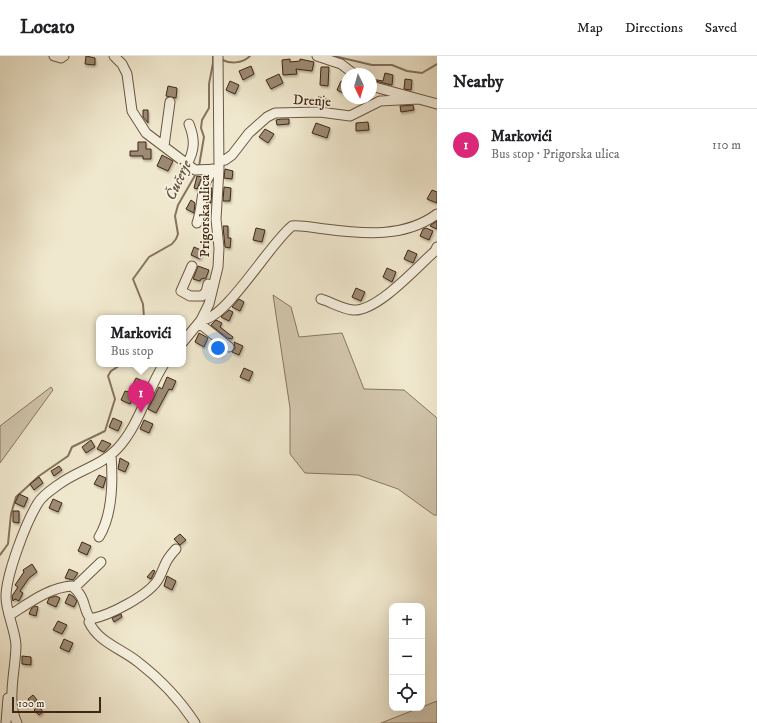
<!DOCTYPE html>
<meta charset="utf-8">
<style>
body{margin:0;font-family:"IM FELL DW Pica",serif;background:#f2f2f2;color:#202124}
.controls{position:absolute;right:12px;bottom:12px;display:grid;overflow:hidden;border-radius:8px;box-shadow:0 4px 16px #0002}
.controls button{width:36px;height:36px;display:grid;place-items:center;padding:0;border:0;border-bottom:1px solid #e0e0e0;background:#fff;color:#202124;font:20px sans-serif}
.compass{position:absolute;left:341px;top:12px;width:36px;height:36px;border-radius:50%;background:#fff;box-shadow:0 4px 16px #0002;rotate:175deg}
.scale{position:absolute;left:12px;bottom:10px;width:89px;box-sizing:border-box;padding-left:4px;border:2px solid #402714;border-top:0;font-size:11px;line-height:14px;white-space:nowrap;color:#402714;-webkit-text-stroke:3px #f5f0df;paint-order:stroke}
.you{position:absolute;left:218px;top:292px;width:14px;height:14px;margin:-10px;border:3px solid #fff;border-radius:50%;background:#1a73e8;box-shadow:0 0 0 6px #1a73e833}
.badge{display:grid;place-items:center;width:26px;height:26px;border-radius:50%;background:#db2777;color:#fff;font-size:13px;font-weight:700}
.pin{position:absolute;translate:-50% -33px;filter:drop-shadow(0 1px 2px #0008)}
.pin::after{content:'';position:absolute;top:21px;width:14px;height:12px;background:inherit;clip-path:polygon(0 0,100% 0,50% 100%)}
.popup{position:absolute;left:96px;top:259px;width:90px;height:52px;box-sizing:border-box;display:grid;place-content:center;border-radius:8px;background:#fff;filter:drop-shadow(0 1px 3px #0005);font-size:13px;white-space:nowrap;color:#757577}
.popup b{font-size:15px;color:#202124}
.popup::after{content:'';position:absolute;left:50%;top:100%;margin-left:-8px;border:8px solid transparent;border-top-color:#fff}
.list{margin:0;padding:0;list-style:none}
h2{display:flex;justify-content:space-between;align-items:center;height:52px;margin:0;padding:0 16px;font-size:17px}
h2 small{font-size:13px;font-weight:400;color:#757577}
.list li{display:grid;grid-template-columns:26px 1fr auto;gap:12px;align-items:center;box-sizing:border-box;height:72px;padding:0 16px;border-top:1px solid #e0e0e0}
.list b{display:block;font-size:15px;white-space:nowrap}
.list p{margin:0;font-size:13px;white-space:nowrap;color:#757577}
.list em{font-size:13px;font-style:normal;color:#757577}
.icon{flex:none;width:22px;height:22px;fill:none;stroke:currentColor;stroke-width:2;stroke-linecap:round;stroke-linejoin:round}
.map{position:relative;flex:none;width:437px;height:667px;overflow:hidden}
header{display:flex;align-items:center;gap:24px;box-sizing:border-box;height:56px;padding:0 20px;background:#fff;border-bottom:1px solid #e0e0e0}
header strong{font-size:19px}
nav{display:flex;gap:22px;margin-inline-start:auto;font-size:14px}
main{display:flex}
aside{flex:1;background:#fff}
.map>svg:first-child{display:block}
.green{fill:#d2c7ae;stroke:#897761}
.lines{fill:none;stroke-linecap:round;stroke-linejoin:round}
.stream{stroke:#86735e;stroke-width:2}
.building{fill:#9c8b75;stroke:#402714;filter:url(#shadow)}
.minor-casing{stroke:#6c5742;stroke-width:11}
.minor{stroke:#f5f0df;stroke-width:9}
.labels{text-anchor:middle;stroke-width:3.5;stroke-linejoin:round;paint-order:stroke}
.street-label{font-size:14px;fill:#402714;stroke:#f5f0df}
.water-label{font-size:15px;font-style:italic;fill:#634d39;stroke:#f5f0df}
</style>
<header>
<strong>Locato</strong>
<nav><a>Map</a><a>Directions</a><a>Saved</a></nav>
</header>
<main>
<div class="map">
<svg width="437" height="667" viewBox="0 0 437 667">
<defs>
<filter id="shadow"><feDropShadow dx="1" dy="2" stdDeviation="1" flood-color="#0004"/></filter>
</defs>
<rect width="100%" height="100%" fill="#f0e8ce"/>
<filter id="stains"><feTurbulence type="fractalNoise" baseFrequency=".005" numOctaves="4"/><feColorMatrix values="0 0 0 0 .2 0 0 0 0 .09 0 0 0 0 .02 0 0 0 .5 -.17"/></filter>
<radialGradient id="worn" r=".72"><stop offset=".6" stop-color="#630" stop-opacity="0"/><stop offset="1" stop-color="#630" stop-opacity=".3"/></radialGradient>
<path class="green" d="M273,239L291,251L299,281L342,277L364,333L404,334L437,362V459H434L398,433L358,419L305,417L290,398V352Z
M51,331L53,334L0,407V370Z
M437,645V667H381Z"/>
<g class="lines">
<path class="stream" d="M334,0L372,9H392L407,15L422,17L437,8
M220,3C230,8 242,8 250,0
M199,110L204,81L201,72L202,64L209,52V28L213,7V0
M144,262L143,248L133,223L149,201L172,188L176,183L178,178L175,160L178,149L197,116
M0,499L8,488L11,458L16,441L39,420L68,400L72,391L105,375L115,343L108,320L111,315L122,308"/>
</g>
<path class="building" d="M86,0L95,2V9L85,8Z
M290,3V6L300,5V3L314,6L312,15L296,13L297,18L283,19L282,4Z
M251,10L254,18L243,24L239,15Z
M321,11H329L328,30L320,29Z
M385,17L393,19L392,29L371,24V23L383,25Z
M279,18L283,27L271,33L266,24Z
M405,23L412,24L411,34L404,33Z
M230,25L239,29L235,38L226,34Z
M341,25L347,27V39L337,34Z
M168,30L177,32L176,42L166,40Z
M318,41L326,42L325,51L316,50Z
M413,49L414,54L401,56L400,50Z
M143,54H148V67L143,61Z
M281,63H289V68L277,69L276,64Z
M368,66L369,74L356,75V67Z
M316,67L330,72L327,82L312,77Z
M265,73L274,78L268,87L259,81Z
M138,86H146V93H151V103H143V100H130V95H138Z
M162,99L173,105L168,115L157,110Z
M225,113L233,115L232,123L224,122Z
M197,120L202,121L197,133L194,132Z
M224,131L231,132L230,145H223Z
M210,132H212L211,147H207Z
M432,134L437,136V147L427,143Z
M191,144L195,147L194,157L186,153Z
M437,165V173L430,170L431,169Z
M223,170H228V182H231L230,192L225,191Z
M256,172L265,174L262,186L253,184Z
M426,172L433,175L429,184L420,180L423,173Z
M194,191L203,195L200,203L191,199Z
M408,194L417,198L413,207L404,203Z
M198,210L209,214L206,222L201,223L200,225L193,223Z
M387,212L396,216L392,226L383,221Z
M356,232L365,236L361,245L352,241Z
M239,243L244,246L240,255L232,251Z
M229,254L233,256L229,265L221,261Z
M216,264L222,267L220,271L233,281L232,283L227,282L211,269Z
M199,277L208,282L204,291L195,286Z
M234,286L243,290L239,299L232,296L235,292Z
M216,288L224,295L222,299L213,295Z
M244,312L253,316L249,325L240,321Z
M167,321L176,325L172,334L169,333L156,357L148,353L159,331L162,333Z
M136,322L145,326L141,335L137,333L130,348L121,344L125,335L129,336Z
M113,362L122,366L118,375L109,371Z
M144,364L153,368L149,377L140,373Z
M91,384L95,391L86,397L82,391Z
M102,384L111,388L104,396L97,393Z
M120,402L129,407L125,416L118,413Z
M59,410L62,414L54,420L51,415Z
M99,419L106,422L103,432L94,428Z
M39,421L43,427L34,434L30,428Z
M19,438L28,442L24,451L15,447Z
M53,443L62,447L58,456L49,452Z
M13,455H19V467L13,466Z
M180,478L186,484L180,489L174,483Z
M82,486L91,490L87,499L78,495Z
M32,508L37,516L29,522L20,535L23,537L19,545L15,543L13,545L12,540L18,531L15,529L24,516L23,514Z
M69,513L78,517L73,524L65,522Z
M153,514L155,515L151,523L147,521Z
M167,520L176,525L172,534L164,530Z
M69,538L73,540L77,545L74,551L65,547Z
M56,540L60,542L56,551L47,547L49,542Z
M35,550L38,551L36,560L29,558L31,553Z
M121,558L122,561L114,566L112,562Z
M58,565L67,569L62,578L53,574Z
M64,583L73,587L69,596L60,592Z
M22,600L31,601V609L22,608Z
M33,639L37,644L32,648L28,643Z
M39,650L43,656L39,659L34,654Z"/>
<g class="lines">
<g class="minor-casing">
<path id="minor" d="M54,0L61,2L64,0
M114,0L122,8L127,18L132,55L146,77L195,114L219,113
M317,0L341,8L354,18
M371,30L437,48
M164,90L170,46
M219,105L225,104L232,99L249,77L267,61L275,57L320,56L350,60L380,45L419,43
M187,108C195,94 195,83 189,68
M197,167C202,154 201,140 205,128C207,122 211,120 212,113
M192,210L181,235L190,240H202L206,236L208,228
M321,243C331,246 342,253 353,254C377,256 417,211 435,195L437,191
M201,264C225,265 270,187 292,170C303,169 314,172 325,173C363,178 405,182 437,158
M199,267L229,291
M183,286L201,264L209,248L218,211L219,192L216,163L219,113L218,0
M99,481C113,458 113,425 111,399
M74,532L101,506
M10,559C29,547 50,531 72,530C88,543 82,554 91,563C110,559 150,539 159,522C166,508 164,506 176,493
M91,563L89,566C98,586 122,593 138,606C160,623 180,644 195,667
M6,667L8,642
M17,667C6,644 16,613 16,589C15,573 6,556 6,541C6,519 26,466 38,447C42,440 51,434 58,429C76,415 101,410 117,393C139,370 147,334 164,308"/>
</g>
<use href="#minor" class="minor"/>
</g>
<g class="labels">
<g class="street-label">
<text transform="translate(312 44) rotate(3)" y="5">Drenje</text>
<text transform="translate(204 160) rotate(-90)" y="5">Prigorska ulica</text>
</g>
<g class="water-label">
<text transform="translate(178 124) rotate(-65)" y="5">Čučerje</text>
</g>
</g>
<rect width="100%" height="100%" filter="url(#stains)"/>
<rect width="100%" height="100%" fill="url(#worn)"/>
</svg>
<div class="controls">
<button>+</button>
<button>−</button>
<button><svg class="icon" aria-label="locate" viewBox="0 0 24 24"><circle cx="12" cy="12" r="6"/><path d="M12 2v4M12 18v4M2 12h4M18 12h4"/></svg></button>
</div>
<svg class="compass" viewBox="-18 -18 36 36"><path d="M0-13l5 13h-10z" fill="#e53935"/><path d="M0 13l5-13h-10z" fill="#757577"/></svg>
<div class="scale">100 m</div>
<div class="you"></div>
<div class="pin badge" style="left:141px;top:357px">1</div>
<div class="popup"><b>Markovići</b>Bus stop</div>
</div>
<aside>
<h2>Nearby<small></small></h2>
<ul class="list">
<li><span class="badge">1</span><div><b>Markovići</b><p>Bus stop · Prigorska ulica</p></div><em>110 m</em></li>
</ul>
</aside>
</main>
